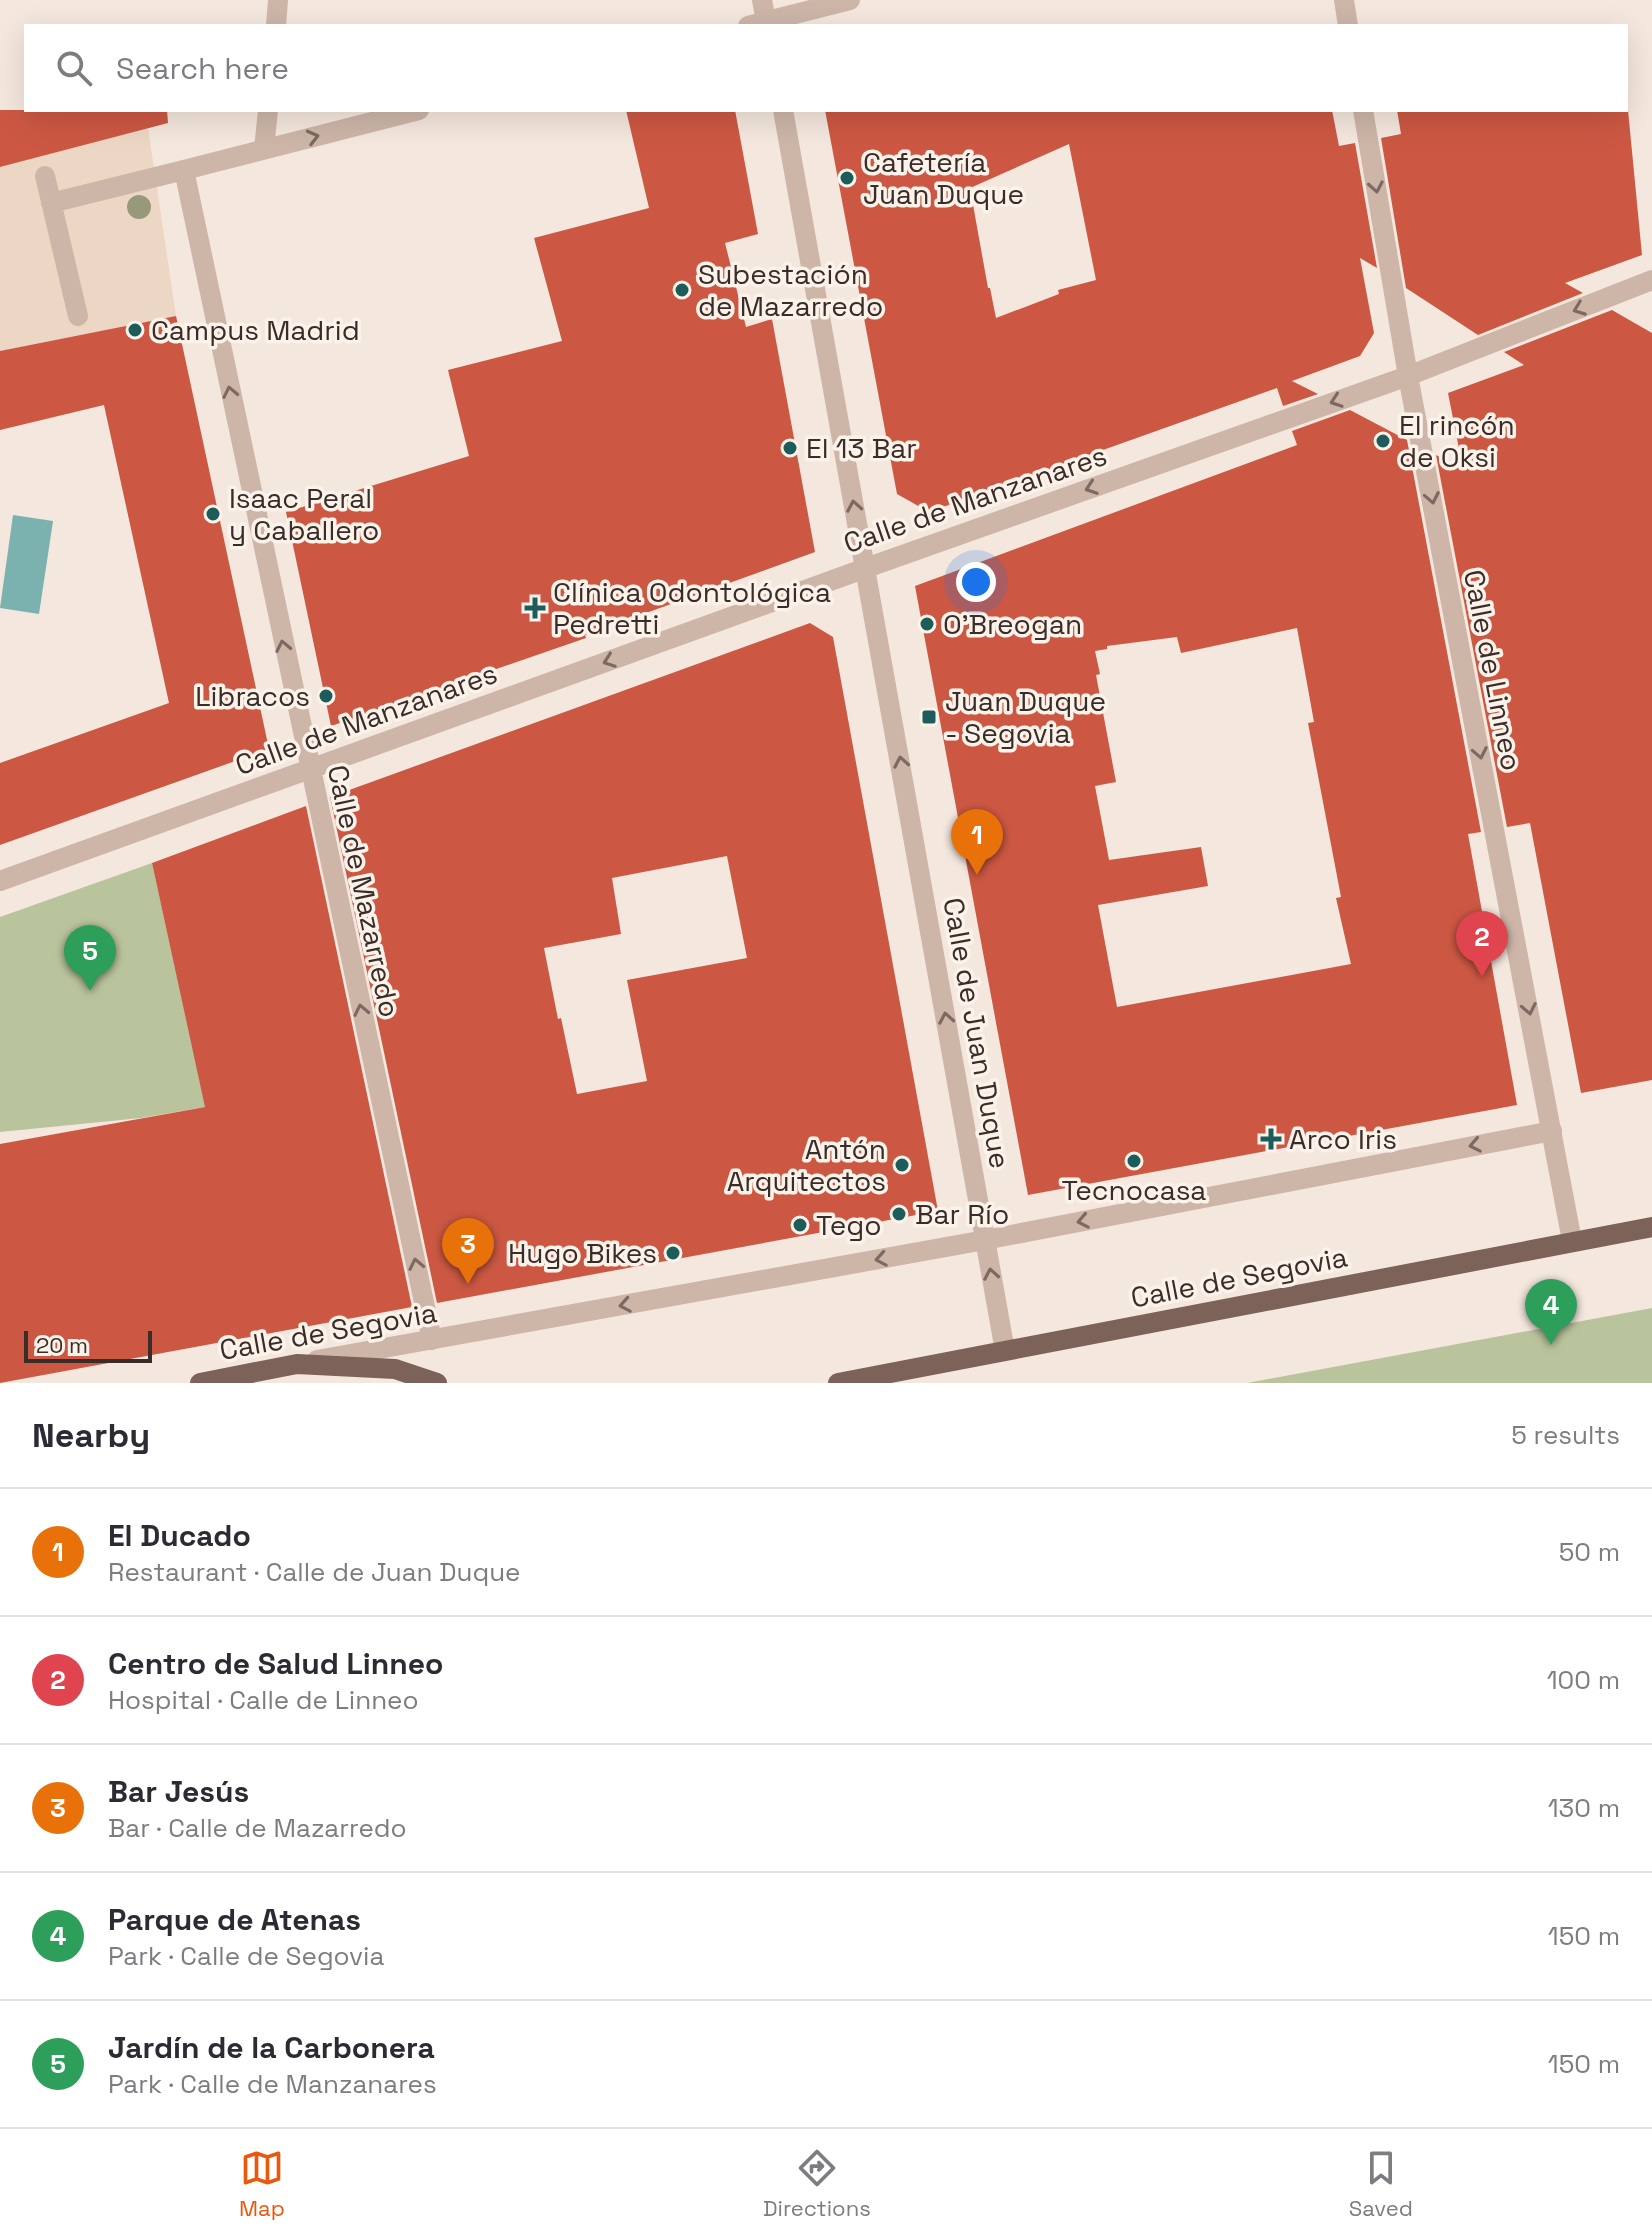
<!DOCTYPE html>
<meta charset="utf-8">
<style>
body{margin:0;font-family:"Space Grotesk",sans-serif;background:#f7f7f7;color:#2b2b33}
.scale{position:absolute;left:24px;bottom:20px;width:128px;box-sizing:border-box;padding-left:8px;border:4px solid #392c29;border-top:0;font-size:22px;line-height:28px;white-space:nowrap;color:#392c29;-webkit-text-stroke:6px #fbf2ea;paint-order:stroke}
.you{position:absolute;left:976px;top:582px;width:28px;height:28px;margin:-20px;border:6px solid #fff;border-radius:50%;background:#1a73e8;box-shadow:0 0 0 12px #1a73e833}
.badge{display:grid;place-items:center;width:52px;height:52px;border-radius:50%;background:#ea580c;color:#fff;font-size:26px;font-weight:700}
.pin{position:absolute;translate:-50% -66px;filter:drop-shadow(0 2px 4px #0008)}
.pin::after{content:'';position:absolute;top:42px;width:28px;height:24px;background:inherit;clip-path:polygon(0 0,100% 0,50% 100%)}
.list{margin:0;padding:0;list-style:none}
h2{display:flex;justify-content:space-between;align-items:center;height:104px;margin:0;padding:0 32px;font-size:34px}
h2 small{font-size:26px;font-weight:400;color:#7c7c81}
.list li{display:grid;grid-template-columns:52px 1fr auto;gap:24px;align-items:center;box-sizing:border-box;height:128px;padding:0 32px;border-top:2px solid #e1e1e2}
.list b{display:block;font-size:30px;white-space:nowrap}
.list p{margin:0;font-size:26px;white-space:nowrap;color:#7c7c81}
.list em{font-size:26px;font-style:normal;color:#7c7c81}
.icon{flex:none;width:44px;height:44px;fill:none;stroke:currentColor;stroke-width:2;stroke-linecap:round;stroke-linejoin:round}
.map{position:relative;flex:none;width:1652px;height:1383px;overflow:hidden}
.search{position:absolute;background:#fff;box-shadow:0 8px 32px #0002;left:24px;right:24px;top:24px;height:88px;display:flex;align-items:center;gap:20px;box-sizing:border-box;padding:0 28px;border-radius:0px;color:#7c7c81;font-size:30px}
.sheet{height:744px;background:#fff}
nav{display:flex;justify-content:space-around;align-items:center;box-sizing:border-box;height:112px;border-top:2px solid #e1e1e2;background:#fff;font-size:22px;color:#7c7c81}
nav a{display:grid;justify-items:center;gap:4px}
nav .on{color:#ea580c}
.map>svg:first-child{display:block}
.green{fill:#bac49c}
.plaza{fill:#ecd7c4}
.water{fill:#7bb2b0}
.building{fill:#cc5843;fill-rule:evenodd}
.lines{fill:none;stroke-linecap:round;stroke-linejoin:round}
.service{stroke:#cdb6a8;stroke-width:20}
.pedestrian{stroke:#cdb6a8;stroke-width:20}
.minor{stroke:#cdb6a8;stroke-width:20}
.primary{stroke:#7c6259;stroke-width:20}
.tree{fill:#98997b}
.oneway{stroke:#7c6a62}
.poi-dot{fill:#1c5d5c;stroke:#fbf2ea;stroke-width:3}
.labels{text-anchor:middle;stroke-width:7;stroke-linejoin:round;paint-order:stroke}
.poi-label{font-size:28px;fill:#392c29;stroke:#fbf2ea;text-anchor:start}
.street-label{font-size:28px;fill:#392c29;stroke:#fbf2ea}
</style>
<div class="map">
<svg width="1652" height="1383" viewBox="0 0 1652 1383">
<rect width="100%" height="100%" fill="#f4e7dd"/>
<path class="green" d="M152,863L201,1086L341,1083L141,1118L0,1132V917Z
M1652,1308V1383H1247Z"/>
<path class="plaza" d="M148,128L176,316L0,351V167Z"/>
<path class="water" d="M13,515L53,521L39,614L0,608Z"/>
<path class="building" d="M0,110H167L168,123L0,167Z
M626,110H735L758,234L725,243L746,327L772,319L815,552L585,635L586,638L331,726L286,512L469,456L448,370L562,341L534,238L649,208Z
M825,110H1332L1339,146L1355,143L1377,268L1360,258L1374,333L1360,356L1292,381L1318,394L1283,406L1277,388L929,512L897,494ZM1069,144L1096,280L1058,290L1059,294L996,318L990,288H988L970,188Z
M1397,110H1628L1642,255L1565,283L1583,293L1478,335L1406,288L1381,138L1401,134Z
M1612,310L1652,333V1080L1581,1093L1530,823L1507,827L1436,455L1463,469L1448,393L1524,365L1504,352Z
M176,316L269,749L0,845V763L169,703L104,405L0,430V351Z
M1350,410L1407,440L1481,832L1468,834L1517,1105L1028,1195L915,586L1297,445L1292,431ZM1297,628L1314,722L1308,723L1341,897L1336,898L1351,964L1117,1007L1098,905L1208,886L1201,847L1109,860L1095,786L1116,782L1096,675L1100,674L1095,651L1107,649V646L1177,637L1181,653Z
M810,623L833,637L938,1211L437,1303L330,797ZM727,856L747,958L627,980L647,1081L577,1094L561,1018L558,1019L544,948L621,934L612,878Z
M306,806L412,1307L0,1383V1144L205,1107L152,863Z"/>
<g class="lines">
<path class="service" d="M317,1360L985,1240L1552,1131"/>
<path class="pedestrian" d="M276,26L278,0
M264,149L268,110
M45,176L78,316
M51,203L184,170"/>
<path class="minor" d="M762,0L767,26
M1344,0L1348,26
M748,26L850,0
M419,110L184,170L432,1340
M783,110L1005,1351
M1363,110L1408,376L1572,1241
M0,881L866,568L1408,376L1652,280"/>
<path class="primary" d="M200,1383L297,1364L395,1369L437,1383
M838,1383L1652,1227"/>
</g>
<circle class="tree" cx="139" cy="207" r="12"/>
<defs><path id="oneway-chevron" d="M-2-3.5L2.5 0L-2 3.5" fill="none" stroke-width="1.6" stroke-linecap="round" stroke-linejoin="round" transform="scale(2)"/></defs>
<g class="oneway">
<use href="#oneway-chevron" transform="translate(313 137) rotate(-14)"/>
<use href="#oneway-chevron" transform="translate(1376 187) rotate(80)"/>
<use href="#oneway-chevron" transform="translate(1579 309) rotate(159)"/>
<use href="#oneway-chevron" transform="translate(230 392) rotate(-102)"/>
<use href="#oneway-chevron" transform="translate(1336 401) rotate(161)"/>
<use href="#oneway-chevron" transform="translate(1091 488) rotate(161)"/>
<use href="#oneway-chevron" transform="translate(1432 498) rotate(79)"/>
<use href="#oneway-chevron" transform="translate(854 506) rotate(-100)"/>
<use href="#oneway-chevron" transform="translate(283 646) rotate(-102)"/>
<use href="#oneway-chevron" transform="translate(609 661) rotate(160)"/>
<use href="#oneway-chevron" transform="translate(1480 753) rotate(79)"/>
<use href="#oneway-chevron" transform="translate(901 762) rotate(-100)"/>
<use href="#oneway-chevron" transform="translate(1529 1009) rotate(79)"/>
<use href="#oneway-chevron" transform="translate(361 1010) rotate(-102)"/>
<use href="#oneway-chevron" transform="translate(946 1018) rotate(-100)"/>
<use href="#oneway-chevron" transform="translate(1475 1145) rotate(169)"/>
<use href="#oneway-chevron" transform="translate(1083 1221) rotate(169)"/>
<use href="#oneway-chevron" transform="translate(881 1259) rotate(170)"/>
<use href="#oneway-chevron" transform="translate(416 1264) rotate(-102)"/>
<use href="#oneway-chevron" transform="translate(991 1274) rotate(-100)"/>
<use href="#oneway-chevron" transform="translate(625 1305) rotate(170)"/>
</g>
<g class="poi-dot">
<circle cx="847" cy="178" r="8"/>
<circle cx="682" cy="290" r="8"/>
<circle cx="135" cy="330" r="8"/>
<circle cx="1383" cy="441" r="8"/>
<circle cx="790" cy="448" r="8"/>
<circle cx="213" cy="514" r="8"/>
<path d="M531 596h8v8h8v8h-8v8h-8v-8h-8v-8h8z"/>
<circle cx="927" cy="624" r="8"/>
<circle cx="326" cy="696" r="8"/>
<rect x="921" y="709" width="16" height="16" rx="4"/>
<path d="M1267 1127h8v8h8v8h-8v8h-8v-8h-8v-8h8z"/>
<circle cx="1134" cy="1161" r="8"/>
<circle cx="902" cy="1165" r="8"/>
<circle cx="899" cy="1214" r="8"/>
<circle cx="800" cy="1225" r="8"/>
<circle cx="673" cy="1253" r="8"/>
</g>
<g class="labels">
<g class="poi-label">
<text x="863" y="172">Cafetería<tspan x="863" dy="32">Juan Duque</tspan></text>
<text x="698" y="284">Subestación<tspan x="698" dy="32">de Mazarredo</tspan></text>
<text x="151" y="340">Campus Madrid</text>
<text x="1399" y="435">El rincón<tspan x="1399" dy="32">de Oksi</tspan></text>
<text x="806" y="458">El 13 Bar</text>
<text x="229" y="508">Isaac Peral<tspan x="229" dy="32">y Caballero</tspan></text>
<text x="553" y="602">Clínica Odontológica<tspan x="553" dy="32">Pedretti</tspan></text>
<text x="943" y="634">O'Breogan</text>
<text x="310" y="706" text-anchor="end">Libracos</text>
<text x="945" y="711">Juan Duque<tspan x="945" dy="32">- Segovia</tspan></text>
<text x="1289" y="1149">Arco Iris</text>
<text x="886" y="1159" text-anchor="end">Antón<tspan x="886" dy="32">Arquitectos</tspan></text>
<text x="1134" y="1200" text-anchor="middle">Tecnocasa</text>
<text x="915" y="1224">Bar Río</text>
<text x="816" y="1235">Tego</text>
<text x="657" y="1263" text-anchor="end">Hugo Bikes</text>
</g>
<g class="street-label">
<text transform="translate(975 499) rotate(-19)" y="10">Calle de Manzanares</text>
<text transform="translate(1493 670) rotate(79)" y="10">Calle de Linneo</text>
<text transform="translate(366 719) rotate(-20)" y="10">Calle de Manzanares</text>
<text transform="translate(364 891) rotate(78)" y="10">Calle de Mazarredo</text>
<text transform="translate(977 1033) rotate(80)" y="10">Calle de Juan Duque</text>
<text transform="translate(1239 1277) rotate(-11)" y="10">Calle de Segovia</text>
<text transform="translate(328 1331) rotate(-10)" y="10">Calle de Segovia</text>
</g>
</g>
</svg>
<div class="scale">20 m</div>
<div class="you"></div>
<div class="pin badge" style="left:977px;top:875px;background:#e8710a">1</div>
<div class="pin badge" style="left:1482px;top:977px;background:#e0444e">2</div>
<div class="pin badge" style="left:468px;top:1284px;background:#e8710a">3</div>
<div class="pin badge" style="left:1551px;top:1345px;background:#2e9e5b">4</div>
<div class="pin badge" style="left:90px;top:991px;background:#2e9e5b">5</div>
<div class="search"><svg class="icon" aria-label="search" viewBox="0 0 24 24"><circle cx="10" cy="10" r="6"/><path d="M15 15l6 6"/></svg>Search here</div>
</div>
<section class="sheet">
<h2>Nearby<small>5 results</small></h2>
<ul class="list">
<li><span class="badge" style="background:#e8710a">1</span><div><b>El Ducado</b><p>Restaurant · Calle de Juan Duque</p></div><em>50 m</em></li>
<li><span class="badge" style="background:#e0444e">2</span><div><b>Centro de Salud Linneo</b><p>Hospital · Calle de Linneo</p></div><em>100 m</em></li>
<li><span class="badge" style="background:#e8710a">3</span><div><b>Bar Jesús</b><p>Bar · Calle de Mazarredo</p></div><em>130 m</em></li>
<li><span class="badge" style="background:#2e9e5b">4</span><div><b>Parque de Atenas</b><p>Park · Calle de Segovia</p></div><em>150 m</em></li>
<li><span class="badge" style="background:#2e9e5b">5</span><div><b>Jardín de la Carbonera</b><p>Park · Calle de Manzanares</p></div><em>150 m</em></li>
</ul>
</section>
<nav>
<a class="on"><svg class="icon" aria-label="map" viewBox="0 0 24 24"><path d="M3 6l6-2 6 2 6-2v14l-6 2-6-2-6 2zM9 4v14M15 6v14"/></svg>Map</a>
<a><svg class="icon" aria-label="directions" viewBox="0 0 24 24"><path d="M12 3l9 9-9 9-9-9zM9 14v-3h6M13 9l2 2-2 2"/></svg>Directions</a>
<a><svg class="icon" aria-label="saved" viewBox="0 0 24 24"><path d="M7 4h10v16l-5-4-5 4z"/></svg>Saved</a>
</nav>
